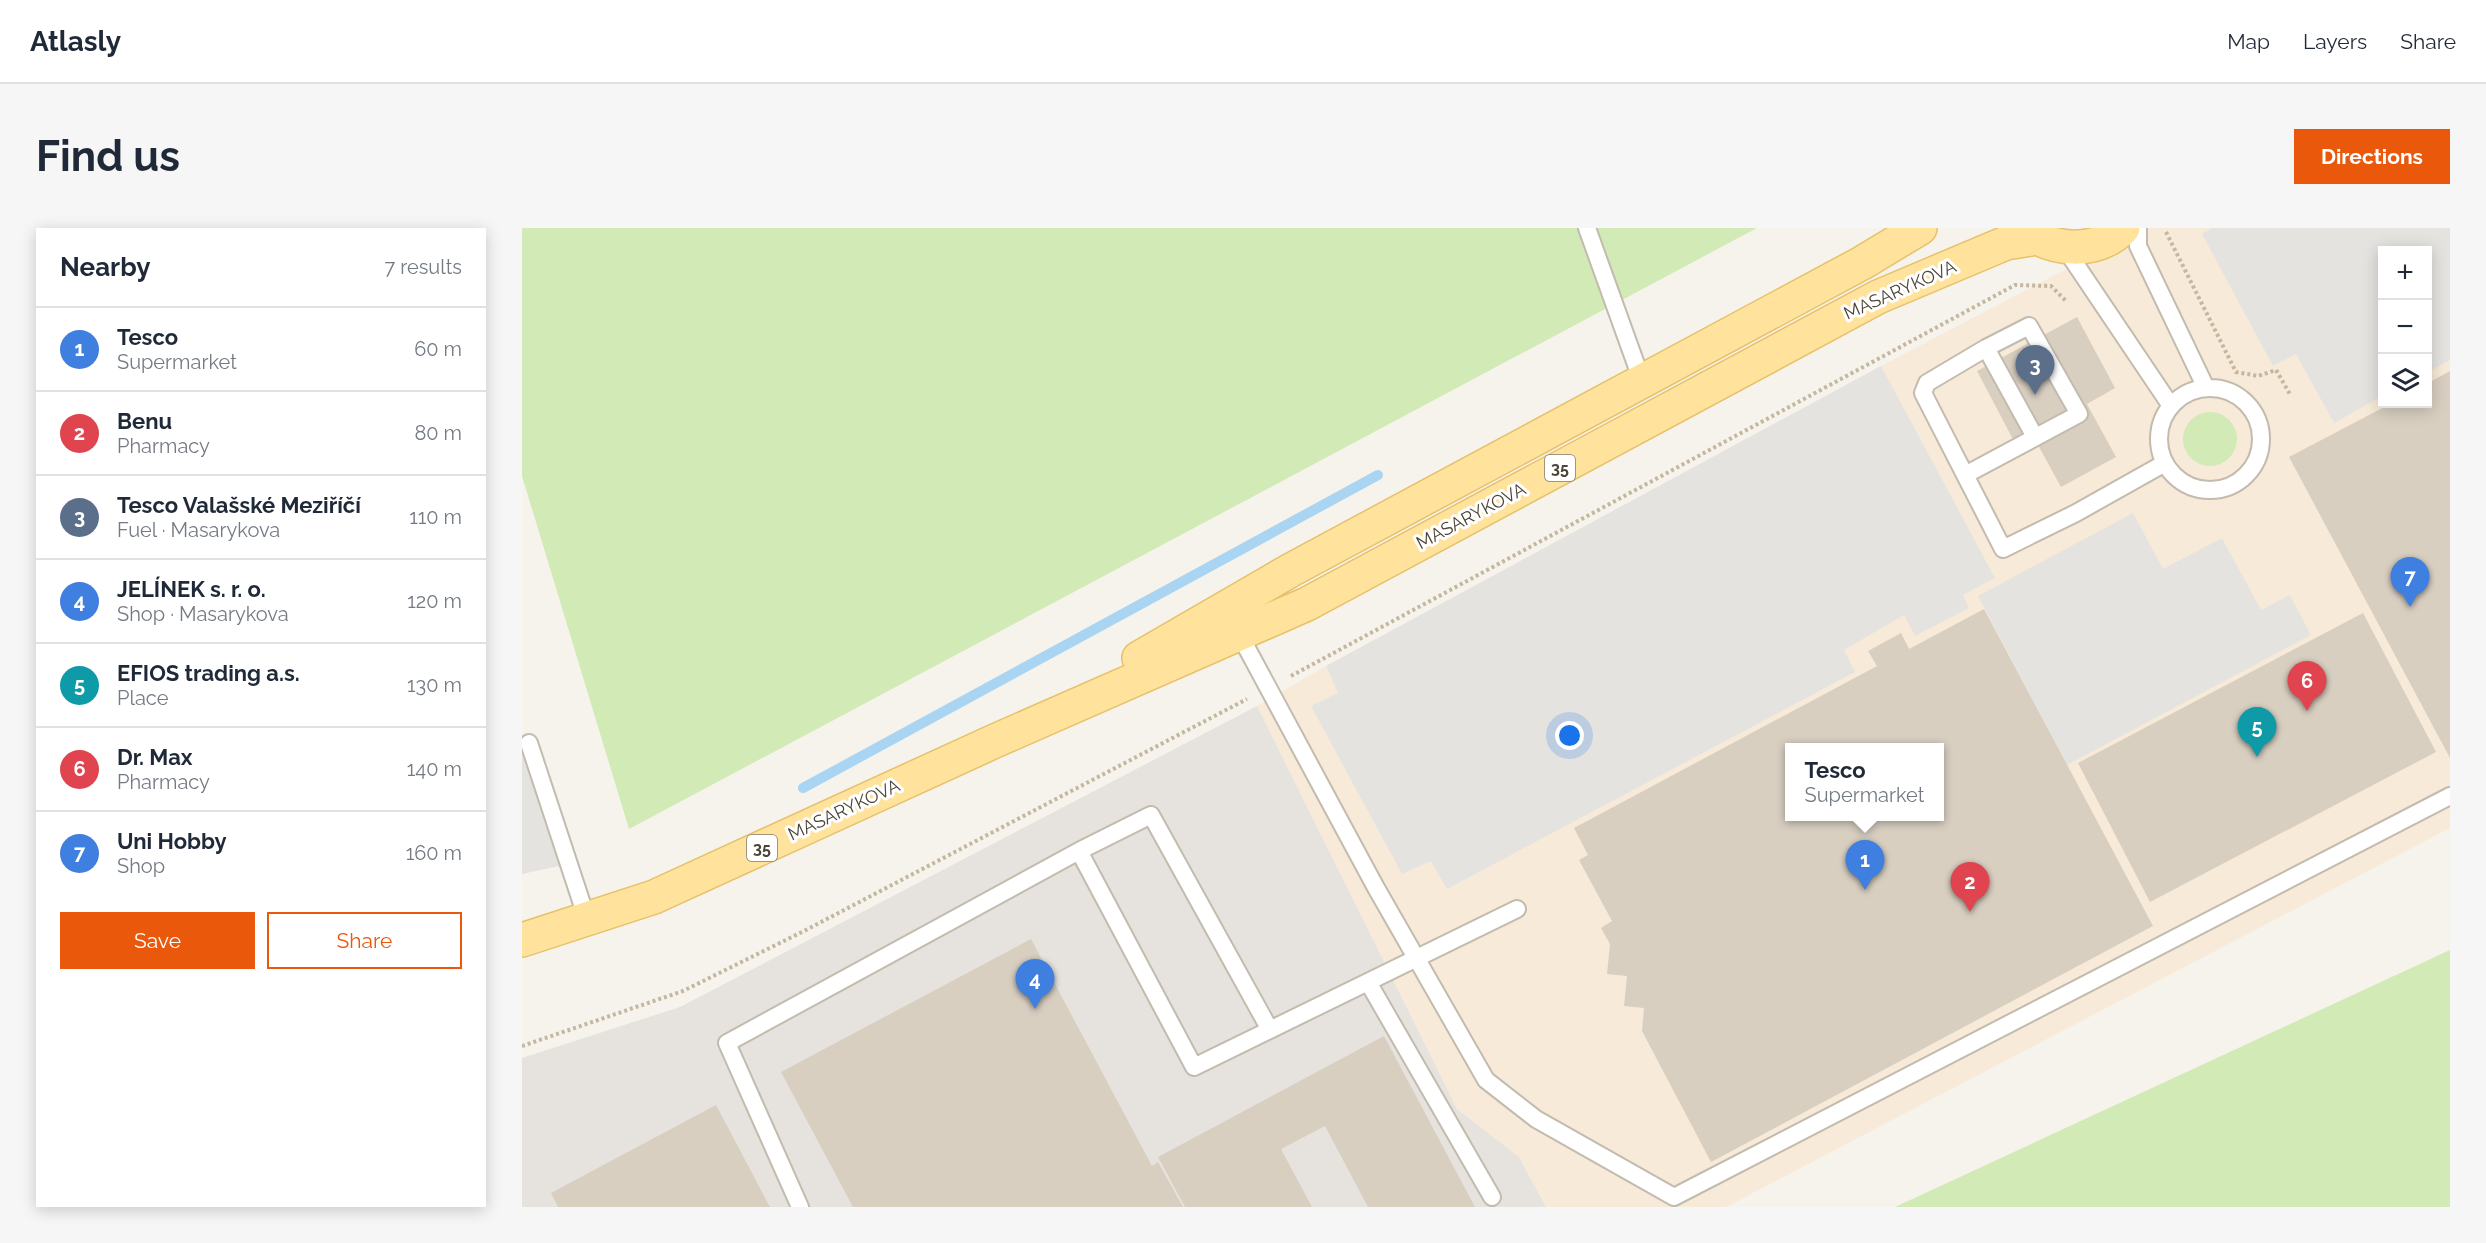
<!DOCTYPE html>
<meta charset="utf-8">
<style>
body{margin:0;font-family:Raleway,sans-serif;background:#f6f6f7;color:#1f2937}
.controls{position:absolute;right:18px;top:18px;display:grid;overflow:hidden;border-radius:0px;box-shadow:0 3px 15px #0003}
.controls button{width:54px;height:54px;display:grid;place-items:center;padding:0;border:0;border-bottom:2px solid #e0e1e3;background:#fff;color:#1f2937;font:30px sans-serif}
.you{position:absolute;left:1048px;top:508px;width:21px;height:21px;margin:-15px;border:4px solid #fff;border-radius:50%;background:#1a73e8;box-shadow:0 0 0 9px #1a73e833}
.badge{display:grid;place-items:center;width:39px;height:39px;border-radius:50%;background:#ea580c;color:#fff;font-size:20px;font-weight:700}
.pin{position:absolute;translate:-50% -50px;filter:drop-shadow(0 2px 3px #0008)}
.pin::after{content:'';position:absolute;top:32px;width:21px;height:18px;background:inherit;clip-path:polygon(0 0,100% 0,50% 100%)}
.popup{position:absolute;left:1263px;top:515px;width:159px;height:78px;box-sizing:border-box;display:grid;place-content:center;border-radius:0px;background:#fff;filter:drop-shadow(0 2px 4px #0005);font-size:20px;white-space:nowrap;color:#747a83}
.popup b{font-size:22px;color:#1f2937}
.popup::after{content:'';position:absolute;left:50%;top:100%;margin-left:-12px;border:12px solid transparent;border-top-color:#fff}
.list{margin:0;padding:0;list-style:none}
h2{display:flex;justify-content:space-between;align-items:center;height:78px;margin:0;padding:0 24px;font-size:26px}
h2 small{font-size:20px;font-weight:400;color:#747a83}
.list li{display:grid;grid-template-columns:39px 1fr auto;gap:18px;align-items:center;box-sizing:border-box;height:84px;padding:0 24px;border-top:2px solid #e0e1e3}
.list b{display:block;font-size:22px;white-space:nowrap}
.list p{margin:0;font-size:20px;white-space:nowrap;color:#747a83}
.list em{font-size:20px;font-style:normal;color:#747a83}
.actions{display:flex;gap:12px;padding:18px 24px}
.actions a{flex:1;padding:14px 0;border:2px solid #ea580c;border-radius:0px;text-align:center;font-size:21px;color:#ea580c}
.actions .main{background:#ea580c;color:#fff}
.icon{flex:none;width:33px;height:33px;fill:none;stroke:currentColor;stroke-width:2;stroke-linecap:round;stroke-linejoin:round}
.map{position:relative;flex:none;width:1928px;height:979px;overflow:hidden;border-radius:0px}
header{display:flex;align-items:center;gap:36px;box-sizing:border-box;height:84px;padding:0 30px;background:#fff;border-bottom:2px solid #e0e1e3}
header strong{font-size:28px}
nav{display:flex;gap:33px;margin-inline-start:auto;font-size:21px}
.intro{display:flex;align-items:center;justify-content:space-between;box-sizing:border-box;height:144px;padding:0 36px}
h1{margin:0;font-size:42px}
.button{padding:15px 27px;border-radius:0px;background:#ea580c;color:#fff;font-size:21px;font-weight:700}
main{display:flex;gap:36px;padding:0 36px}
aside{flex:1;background:#fff;border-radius:0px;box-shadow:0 3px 15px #0003}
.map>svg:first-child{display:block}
.commercial{fill:#f7ead8;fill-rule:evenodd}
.industrial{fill:#e6e2dd}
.green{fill:#d2eab5}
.parking{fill:#e5e3e0}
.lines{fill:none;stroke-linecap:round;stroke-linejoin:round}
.stream{stroke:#a9d4f2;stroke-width:10}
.building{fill:#d8cfc1;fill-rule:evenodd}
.lane-casing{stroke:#c2bbae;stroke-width:20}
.primary-casing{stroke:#e6c16a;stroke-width:36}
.path{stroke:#c4b79f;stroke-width:4;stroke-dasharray:3 3;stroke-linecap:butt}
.lane{stroke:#fff;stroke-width:16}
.primary{stroke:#ffe39c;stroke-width:33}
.labels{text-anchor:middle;stroke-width:6;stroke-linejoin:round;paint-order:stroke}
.shield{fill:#fff;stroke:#817c74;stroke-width:1.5}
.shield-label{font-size:16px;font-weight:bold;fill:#4b4439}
.street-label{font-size:18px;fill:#4b4439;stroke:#fff}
</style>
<header>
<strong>Atlasly</strong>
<nav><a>Map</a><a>Layers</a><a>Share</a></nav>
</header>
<div class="intro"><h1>Find us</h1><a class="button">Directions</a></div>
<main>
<aside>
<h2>Nearby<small>7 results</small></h2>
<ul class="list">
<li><span class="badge" style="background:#3f7fe0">1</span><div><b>Tesco</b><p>Supermarket</p></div><em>60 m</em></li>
<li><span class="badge" style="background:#e0444e">2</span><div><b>Benu</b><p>Pharmacy</p></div><em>80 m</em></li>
<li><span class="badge" style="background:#5c6f8a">3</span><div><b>Tesco Valašské Meziříčí</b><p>Fuel · Masarykova</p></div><em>110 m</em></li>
<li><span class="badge" style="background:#3f7fe0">4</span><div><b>JELÍNEK s. r. o.</b><p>Shop · Masarykova</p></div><em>120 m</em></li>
<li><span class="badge" style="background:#0f9aa8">5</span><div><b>EFIOS trading a.s.</b><p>Place</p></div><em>130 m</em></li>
<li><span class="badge" style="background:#e0444e">6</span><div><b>Dr. Max</b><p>Pharmacy</p></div><em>140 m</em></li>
<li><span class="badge" style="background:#3f7fe0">7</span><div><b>Uni Hobby</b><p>Shop</p></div><em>160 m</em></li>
</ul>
<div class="actions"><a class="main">Save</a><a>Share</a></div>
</aside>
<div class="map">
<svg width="1928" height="979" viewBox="0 0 1928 979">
<rect width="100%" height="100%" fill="#f6f3ec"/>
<path class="commercial" d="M1623,0H1928V600L1204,979H1024L997,929L935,881L735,478L804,438L1359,138ZM1860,22H1906V176H1860ZM1268,520H1418V588H1268Z"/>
<path class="industrial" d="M735,478L935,881L997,929L1024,979H0V830L158,779Z"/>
<path class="green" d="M0,0H1235L107,601L0,248Z
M1661 211a27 27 0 1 1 54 0a27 27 0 1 1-54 0Z
M1928,722V979H1373Z"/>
<path class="parking" d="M1690,0H1928V132L1906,144V22H1860V168L1812,195L1774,126L1751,138L1680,6Z
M1359,138L1473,350L1441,367L1447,380L1393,408L1382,387L1322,422L1333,444L925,661L909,633L880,646L789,478L816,465L804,438Z
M1611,285L1641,341L1700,310L1739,382L1768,367L1789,407L1545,537L1456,368Z
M0,524L42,637L0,646Z"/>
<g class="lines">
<path class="stream" d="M281,560L856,247"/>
</g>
<path class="building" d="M1555,89L1593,160L1565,176L1594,229L1539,259L1510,206L1493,215L1455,143Z
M1928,143V530L1767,229L1868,176H1906V155Z
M1462,381L1631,698L1189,934L1120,803L1122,780L1102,778L1105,748L1085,746L1088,716L1079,700L1090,693L1057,632L1066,627L1052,600L1355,438L1346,423L1379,405L1387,421ZM1268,519H1418V588H1268Z
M1841,385L1914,524L1628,674L1556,535Z
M509,711L630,938L636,934L661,979H331L259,844Z
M862,808L953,979H846L803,898L759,921L790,979H663L636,929Z
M194,877L248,979H36L29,965Z"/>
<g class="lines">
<g class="lane-casing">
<path id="lane" d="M1065,0L1120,153
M1616,0V18L1684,160
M1542,19L1649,178
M1464,120L1513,209
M1637 211a51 51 0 1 1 102 0a51 51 0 1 1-102 0Z
M1443,247L1557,186L1507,98L1464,120L1405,155L1401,165L1481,321L1554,285L1643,235
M715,402L853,658L964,852L1014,891L1152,969L1928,568
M7,515L65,691
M557,623L629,587L748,802
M846,754L970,969
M278,979L205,815L557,623L672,839L995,681"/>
</g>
<g class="primary-casing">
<path id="primary" d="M1501,0C1530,24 1573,27 1601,0
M617,430L769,342L1340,35L1398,0
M0,712L132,669L475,512L785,376L1356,69L1484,15L1515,10"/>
</g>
<path class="path" d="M1644,4L1714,144L1736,148L1754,142L1769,168
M769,448L1493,57L1529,58L1544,73
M0,818L161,763L282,703L725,471"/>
<use href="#lane" class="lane"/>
<use href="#primary" class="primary"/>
</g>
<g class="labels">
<g class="shield">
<rect x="1023" y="227" width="30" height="26" rx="4.5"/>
<rect x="225" y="607" width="30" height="26" rx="4.5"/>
</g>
<g class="shield-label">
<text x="1038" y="246">35</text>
<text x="240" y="626">35</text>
</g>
<g class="street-label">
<text transform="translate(1378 62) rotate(-24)" y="6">MASARYKOVA</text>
<text transform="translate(949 288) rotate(-28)" y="6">MASARYKOVA</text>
<text transform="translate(322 582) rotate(-25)" y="6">MASARYKOVA</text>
</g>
</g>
</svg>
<div class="controls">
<button>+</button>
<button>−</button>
<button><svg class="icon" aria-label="layers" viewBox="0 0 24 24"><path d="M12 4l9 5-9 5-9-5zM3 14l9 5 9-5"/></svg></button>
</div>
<div class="you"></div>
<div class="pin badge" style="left:1343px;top:662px;background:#3f7fe0">1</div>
<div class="popup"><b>Tesco</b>Supermarket</div>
<div class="pin badge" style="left:1448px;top:684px;background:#e0444e">2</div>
<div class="pin badge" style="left:1513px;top:167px;background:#5c6f8a">3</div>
<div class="pin badge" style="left:513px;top:781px;background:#3f7fe0">4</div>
<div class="pin badge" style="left:1735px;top:529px;background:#0f9aa8">5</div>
<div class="pin badge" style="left:1785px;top:483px;background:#e0444e">6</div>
<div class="pin badge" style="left:1888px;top:379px;background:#3f7fe0">7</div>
</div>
</main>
